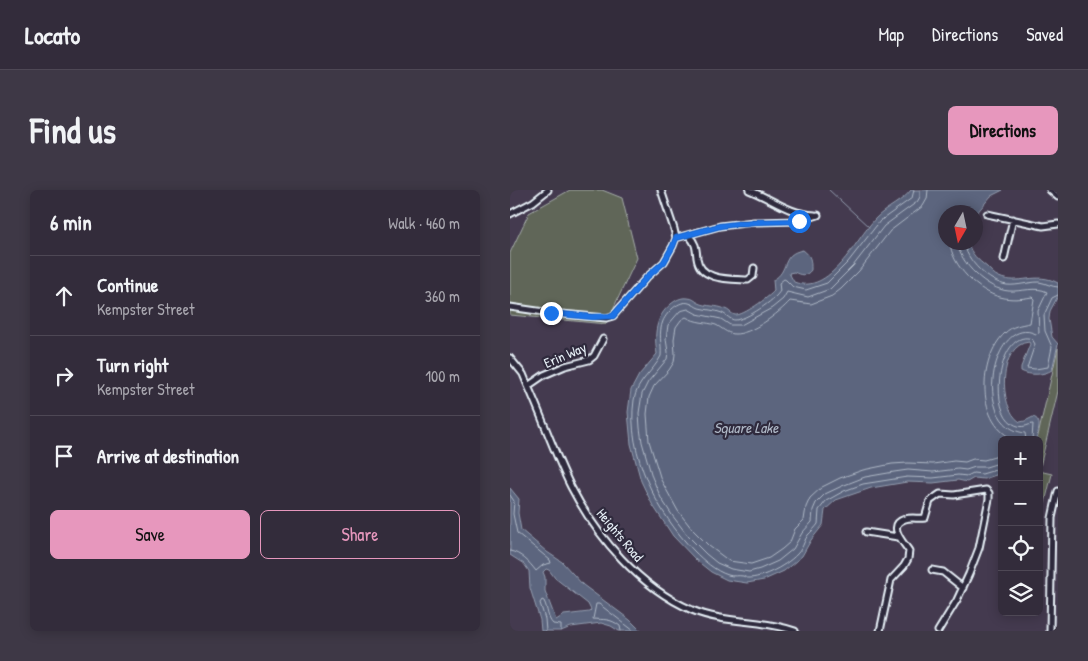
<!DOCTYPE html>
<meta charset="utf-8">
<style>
body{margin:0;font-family:"Patrick Hand",sans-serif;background:#3e3846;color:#f1f3f6}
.controls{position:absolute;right:15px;bottom:15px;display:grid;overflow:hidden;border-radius:8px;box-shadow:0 2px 12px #0003}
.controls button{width:45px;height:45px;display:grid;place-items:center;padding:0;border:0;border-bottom:1px solid #4e4855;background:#332c3b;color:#f1f3f6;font:25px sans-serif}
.compass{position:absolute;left:428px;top:15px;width:45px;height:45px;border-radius:50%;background:#332c3b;box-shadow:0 2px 12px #0003;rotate:189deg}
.stop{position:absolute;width:15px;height:15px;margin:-11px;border:4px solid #1a73e8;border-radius:50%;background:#fff}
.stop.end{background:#1a73e8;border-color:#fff;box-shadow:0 1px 5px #0008}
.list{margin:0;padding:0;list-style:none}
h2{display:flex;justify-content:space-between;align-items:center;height:65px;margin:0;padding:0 20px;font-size:21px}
h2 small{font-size:16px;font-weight:400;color:#a9a7af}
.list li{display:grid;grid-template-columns:32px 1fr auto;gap:15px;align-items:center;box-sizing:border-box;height:80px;padding:0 20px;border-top:1px solid #4e4855}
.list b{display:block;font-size:19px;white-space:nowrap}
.list p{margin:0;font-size:16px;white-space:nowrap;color:#a9a7af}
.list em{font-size:16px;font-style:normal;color:#a9a7af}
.actions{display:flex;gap:10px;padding:15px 20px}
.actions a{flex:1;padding:11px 0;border:1px solid #e797bd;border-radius:8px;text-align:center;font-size:18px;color:#e797bd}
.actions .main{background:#e797bd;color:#111}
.icon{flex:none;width:28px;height:28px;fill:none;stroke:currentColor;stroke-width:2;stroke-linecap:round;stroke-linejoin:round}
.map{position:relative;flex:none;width:548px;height:441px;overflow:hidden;border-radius:8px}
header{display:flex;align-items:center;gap:30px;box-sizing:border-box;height:70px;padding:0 25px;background:#332c3b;border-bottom:1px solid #4e4855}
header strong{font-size:24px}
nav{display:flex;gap:28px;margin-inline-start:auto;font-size:18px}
.intro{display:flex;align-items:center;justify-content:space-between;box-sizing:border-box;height:120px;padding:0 30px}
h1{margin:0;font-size:35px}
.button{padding:12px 22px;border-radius:8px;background:#e797bd;color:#111;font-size:18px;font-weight:700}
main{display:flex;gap:30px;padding:0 30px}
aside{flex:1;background:#332c3b;border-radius:8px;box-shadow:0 2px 12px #0003}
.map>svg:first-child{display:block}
.green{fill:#616658;stroke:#a4aca8}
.water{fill:#5b657e;stroke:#939daf;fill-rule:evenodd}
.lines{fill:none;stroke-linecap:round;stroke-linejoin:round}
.shore{stroke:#b0b9c7;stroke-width:1}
.stream{stroke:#939daf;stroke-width:1}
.minor-casing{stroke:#e8f1f8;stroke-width:9}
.minor{stroke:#2f2a3d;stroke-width:5}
.route{stroke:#1a73e8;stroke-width:6}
.labels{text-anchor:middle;stroke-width:4.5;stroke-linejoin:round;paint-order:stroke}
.street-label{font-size:14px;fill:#e8f1f8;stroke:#2f2a3d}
.water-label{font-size:15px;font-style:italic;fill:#b0b9c7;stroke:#2f2a3d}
</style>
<header>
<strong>Locato</strong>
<nav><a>Map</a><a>Directions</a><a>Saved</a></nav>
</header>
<div class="intro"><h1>Find us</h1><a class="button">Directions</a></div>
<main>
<aside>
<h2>6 min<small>Walk · 460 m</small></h2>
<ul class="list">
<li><svg class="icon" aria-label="ahead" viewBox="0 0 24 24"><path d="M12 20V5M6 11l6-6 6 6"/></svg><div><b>Continue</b><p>Kempster Street</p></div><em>360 m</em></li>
<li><svg class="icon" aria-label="right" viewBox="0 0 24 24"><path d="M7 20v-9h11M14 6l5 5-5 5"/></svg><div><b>Turn right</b><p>Kempster Street</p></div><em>100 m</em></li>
<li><svg class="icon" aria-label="arrive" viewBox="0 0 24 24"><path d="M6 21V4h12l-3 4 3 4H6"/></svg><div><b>Arrive at destination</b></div></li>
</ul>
<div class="actions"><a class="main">Save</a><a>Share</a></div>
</aside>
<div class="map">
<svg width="548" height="441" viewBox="0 0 548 441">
<rect width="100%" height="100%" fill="#443a4f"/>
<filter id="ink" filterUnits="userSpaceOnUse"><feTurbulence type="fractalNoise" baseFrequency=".02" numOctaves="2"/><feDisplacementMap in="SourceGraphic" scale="10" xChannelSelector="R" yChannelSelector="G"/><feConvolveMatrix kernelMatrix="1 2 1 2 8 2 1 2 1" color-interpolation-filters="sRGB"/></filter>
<g filter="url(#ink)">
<path class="green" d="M60,0H92L112,8L127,68L96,134L0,125V63L19,23Z
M548,158V201L529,281V250H527Z
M529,281L542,284L529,337Z"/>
<path class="water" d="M401,0H493L481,6L466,24V22H436V52L458,53C461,64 468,70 477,77C481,81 484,85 489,87C509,96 526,81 548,93V106L540,121L539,129L542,147L548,154L542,180C534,185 520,186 511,181V177L520,154L519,152C489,154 487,217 510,232L515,231L523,227C533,230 528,242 526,250H492V283L474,289L464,288L457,292L448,290L423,293L397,292L361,298L326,310L315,320L313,335L301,350L292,366L274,381L254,390L237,393L217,390L201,382L186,370L163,346L142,314L131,291L121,254L118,222L121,200L129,185L147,164C144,145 145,127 161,114C166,110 171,107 178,108C183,108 185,111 189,113C197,117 207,115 215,119C219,120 221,124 225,125C233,126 259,107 264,101L263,90C280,81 270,64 293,60C301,66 301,70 301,80C296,87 290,85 284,82L279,83L284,92C320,106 345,50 366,28C377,17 393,11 401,0Z
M0,298L9,309L8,323L11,340L37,362L52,372L73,395L120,430L131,441H109L101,436L91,433L61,437L51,441H31L30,430L20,398L19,381L14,374L0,365ZM36,379L39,380L45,388L78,414L81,420L79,422L54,425L46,430L35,401V387L33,382Z"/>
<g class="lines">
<path class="shore" d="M404,0L402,8L370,31L338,72L317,93L296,100L283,97L276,90L274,89L269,93L270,101C265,110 236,130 225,130C220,130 217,125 212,123C205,120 197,120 189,118C186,117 183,114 179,113C169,110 157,122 153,131C148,143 152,154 151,166C143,182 127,191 124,210C116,264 148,324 184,361C193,370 205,381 218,385C223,387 228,385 233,386C238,388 234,388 240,388C256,387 283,372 291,359C294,354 295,349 298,345C302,341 305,338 308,334L309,320L316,311L334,301L353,294L397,287L423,288L448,285L457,286L463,283L472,284L492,278
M410,0V7L407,12L374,36L343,76L320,99L298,107L277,102L273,109L262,118L231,135H220L211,129L187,124L178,119L170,121L158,135L156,149L158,162L157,169L138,192L132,204L129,223L130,238L132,252L142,287L151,308L162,325L178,346L196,364L207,373L221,379L239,382L250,379L268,371L283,359L292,343L302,332L303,320L306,313L315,304L332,296L355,287L384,282L398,280L423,282L448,279L456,280L465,277H476L492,272
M418,0L417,9L413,16L380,41L349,81L331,99L322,106L301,114L280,111C269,123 241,145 224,144C216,143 212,138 206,135C196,132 186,133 176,127L171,130L166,137L164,149L165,164L164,172L159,180L144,196L139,207L137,224L139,251L151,290L168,321L182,339L199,356L219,371L241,374L259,368L272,359L280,352L285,339L294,330L296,317L300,308L312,297L330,288L353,280L382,274L398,273L423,274L444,271L455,272L463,269L474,270L492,265
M440,52C441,76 469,102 490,107C501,110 511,109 522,107L524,109L520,133C510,135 502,136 495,143C468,168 465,236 506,250
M447,52C449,73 478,100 499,101C510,102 527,96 537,102L528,121L529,143L526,144C484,123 459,236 515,243L516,250
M454,52C455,70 480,93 497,95C508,96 518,92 529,92C536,93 542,97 548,97
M522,250L523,234C519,234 514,238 508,236C475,227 489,137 522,149L525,154L517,178L525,179L538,177L542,157L535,141L534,125L542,108L548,105
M0,305L4,311L3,324L7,343L40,370L41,373L33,375L26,381C20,373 11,363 0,361
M36,441L35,429L30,413L32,410L34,411C38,419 37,428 43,434L51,435V441
M111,441L110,436C100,428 94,430 83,429L86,414H89L124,441"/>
<path class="stream" d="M319,0L359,37"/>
<g class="minor-casing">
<path id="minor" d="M239,0C262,9 279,24 305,25
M540,0L548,7
M0,24L23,12L38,0
M477,24L533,36L548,34
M179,46C186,53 186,58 187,68C190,91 220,89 238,90L243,86L244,78
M166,48L210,36L244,32L289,31L308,25
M494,69L503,29
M0,117L41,123L96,128L103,126L137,87L154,72L163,56L166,48L164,39L151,0
M0,168L13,184L18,196C33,229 45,265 61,297C87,347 129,397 182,420C215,434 252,429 285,441
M18,196L34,185L55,176L79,170L84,166L93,149
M356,342L388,347
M422,380L433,382L453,398
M370,441L381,390L394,376L398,369L399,361C394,353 376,335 395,329C401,327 408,329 415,328L420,311L430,304L444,305L476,300L479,303V309L469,358L459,384L447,410L428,441
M540,441L542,328L548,301"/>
</g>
<use href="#minor" class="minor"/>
</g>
</g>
<g class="lines" filter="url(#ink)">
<path class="route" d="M41,123L82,127L103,126L137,87L154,72L163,56L166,48L210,36L244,32L289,31"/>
</g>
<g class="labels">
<g class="street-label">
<text transform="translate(55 165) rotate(-23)" y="5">Erin Way</text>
<text transform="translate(110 345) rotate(50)" y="5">Heights Road</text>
</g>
<g class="water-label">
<text x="236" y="243">Square Lake</text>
</g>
</g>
</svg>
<div class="controls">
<button>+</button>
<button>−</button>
<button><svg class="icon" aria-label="locate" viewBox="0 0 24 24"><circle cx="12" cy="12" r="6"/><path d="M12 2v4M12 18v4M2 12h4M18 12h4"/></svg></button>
<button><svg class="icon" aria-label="layers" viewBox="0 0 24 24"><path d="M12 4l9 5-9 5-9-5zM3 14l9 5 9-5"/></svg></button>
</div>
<svg class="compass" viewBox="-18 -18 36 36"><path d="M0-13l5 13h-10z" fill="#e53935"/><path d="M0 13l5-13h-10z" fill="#a9a7af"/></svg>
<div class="stop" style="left:289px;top:31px"></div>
<div class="stop end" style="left:41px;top:123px"></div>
</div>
</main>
